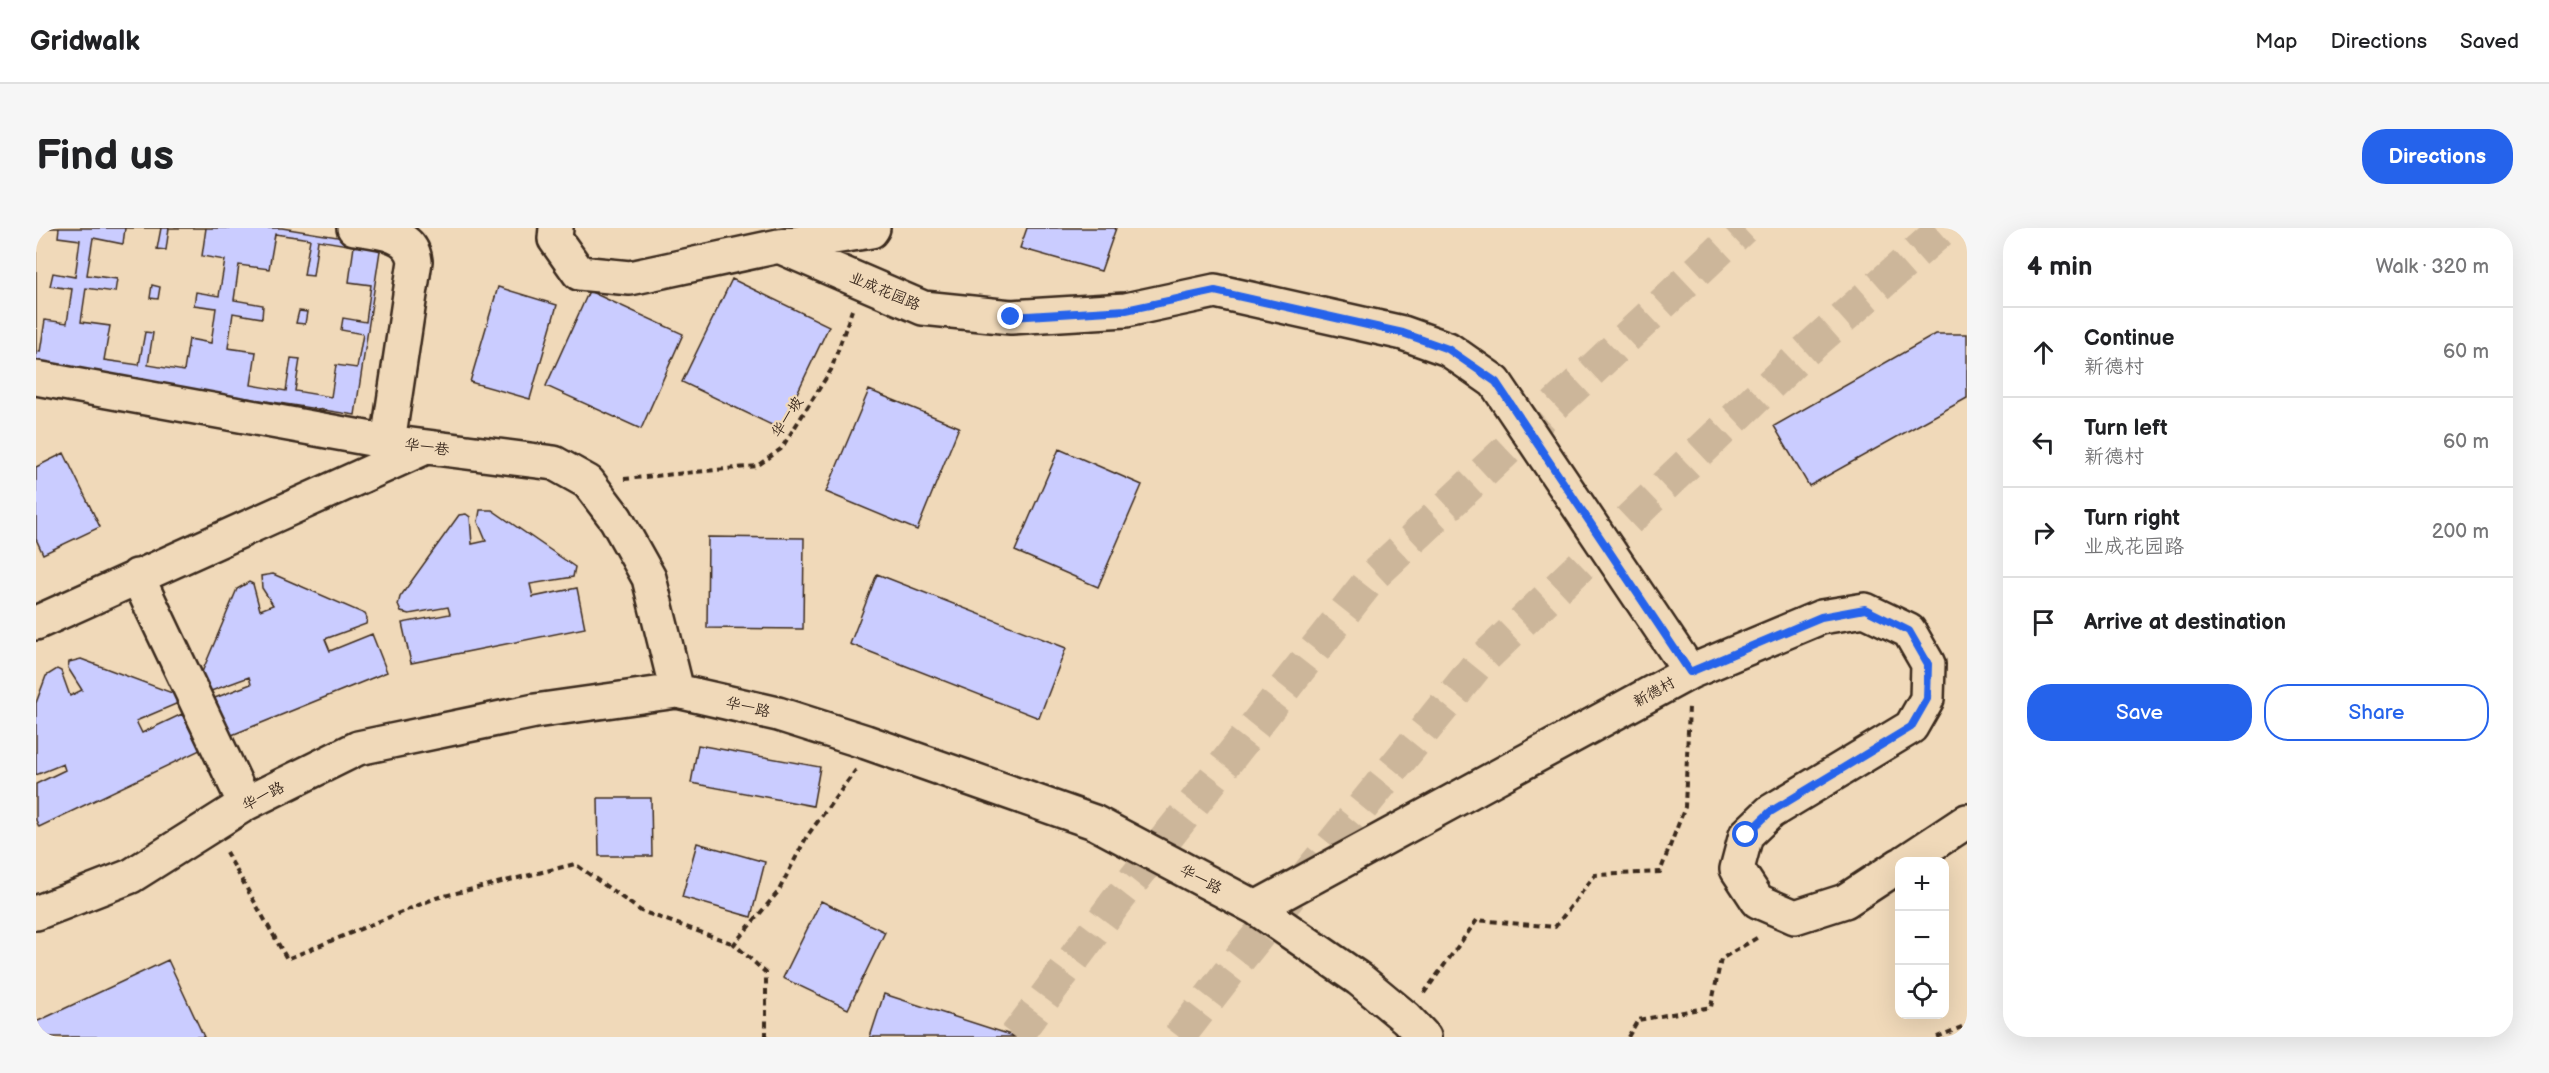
<!DOCTYPE html>
<meta charset="utf-8">
<style>
body{margin:0;font-family:"Balsamiq Sans","LXGW WenKai TC",sans-serif;background:#f6f6f6;color:#202124}
.controls{position:absolute;right:18px;bottom:18px;display:grid;overflow:hidden;border-radius:12px;box-shadow:0 6px 24px #0002}
.controls button{width:54px;height:54px;display:grid;place-items:center;padding:0;border:0;border-bottom:2px solid #e0e0e0;background:#fff;color:#202124;font:30px sans-serif}
.stop{position:absolute;width:18px;height:18px;margin:-14px;border:4px solid #2563eb;border-radius:50%;background:#fff}
.stop.end{background:#2563eb;border-color:#fff;box-shadow:0 2px 6px #0008}
.list{margin:0;padding:0;list-style:none}
h2{display:flex;justify-content:space-between;align-items:center;height:78px;margin:0;padding:0 24px;font-size:26px}
h2 small{font-size:20px;font-weight:400;color:#757577}
.list li{display:grid;grid-template-columns:39px 1fr auto;gap:18px;align-items:center;box-sizing:border-box;height:90px;padding:0 24px;border-top:2px solid #e0e0e0}
.list b{display:block;font-size:22px;white-space:nowrap}
.list p{margin:0;font-size:20px;white-space:nowrap;color:#757577}
.list em{font-size:20px;font-style:normal;color:#757577}
.actions{display:flex;gap:12px;padding:18px 24px}
.actions a{flex:1;padding:14px 0;border:2px solid #2563eb;border-radius:24px;text-align:center;font-size:21px;color:#2563eb}
.actions .main{background:#2563eb;color:#fff}
.icon{flex:none;width:33px;height:33px;fill:none;stroke:currentColor;stroke-width:2;stroke-linecap:round;stroke-linejoin:round}
.map{position:relative;flex:none;width:1931px;height:809px;overflow:hidden;border-radius:24px}
header{display:flex;align-items:center;gap:36px;box-sizing:border-box;height:84px;padding:0 30px;background:#fff;border-bottom:2px solid #e0e0e0}
header strong{font-size:28px}
nav{display:flex;gap:33px;margin-inline-start:auto;font-size:21px}
.intro{display:flex;align-items:center;justify-content:space-between;box-sizing:border-box;height:144px;padding:0 36px}
h1{margin:0;font-size:42px}
.button{padding:15px 27px;border-radius:24px;background:#2563eb;color:#fff;font-size:21px;font-weight:700}
main{display:flex;gap:36px;padding:0 36px}
aside{flex:1;background:#fff;border-radius:24px;box-shadow:0 6px 24px #0002}
.map>svg:first-child{display:block}
.building{fill:#caccff;stroke:#3b2a1e;stroke-width:1.5;fill-rule:evenodd}
.lines{fill:none;stroke-linecap:round;stroke-linejoin:round}
.highway-tunnel{stroke:#ccb69a;stroke-width:33;stroke-dasharray:33 16;stroke-linecap:butt}
.minor-casing{stroke:#3b2a1e;stroke-width:38}
.path{stroke:#3b2a1e;stroke-width:4;stroke-dasharray:6 4.5;stroke-linecap:butt}
.minor{stroke:#f0d9b9;stroke-width:33}
.route{stroke:#2563eb;stroke-width:8}
.labels{text-anchor:middle;stroke-width:4.5;stroke-linejoin:round;paint-order:stroke}
.street-label{font-size:15px;fill:#3b2a1e;stroke:#f0d9b9}
</style>
<header>
<strong>Gridwalk</strong>
<nav><a>Map</a><a>Directions</a><a>Saved</a></nav>
</header>
<div class="intro"><h1>Find us</h1><a class="button">Directions</a></div>
<main>
<div class="map">
<svg width="1931" height="809" viewBox="0 0 1931 809">
<rect width="100%" height="100%" fill="#f0d9b9"/>
<filter id="ink" filterUnits="userSpaceOnUse"><feTurbulence type="fractalNoise" baseFrequency=".0167" numOctaves="2"/><feDisplacementMap in="SourceGraphic" scale="12" xChannelSelector="R" yChannelSelector="G"/><feConvolveMatrix kernelMatrix="1 2 1 2 8 2 1 2 1" color-interpolation-filters="sRGB"/></filter>
<g filter="url(#ink)">
<path class="building" d="M0,0H23L22,9L44,12L39,49L17,45L14,58L36,61L31,95L9,92L4,124L0,123Z
M0,0H246L345,16L319,187L0,137Z
M89,0H125L121,21L130,22L133,0H170L166,28L189,32L183,68L160,64L158,77L180,80L175,115L153,111L148,143L112,137L117,105L109,104L103,137L68,132L74,98L45,94L50,60L79,64L81,51L51,47L57,10L87,16ZM116,57L124,59L122,71L114,70Z
M991,0H1080L1065,43L984,20Z
M239,6L274,11L268,47L277,48L282,12L318,18L313,54L335,57L330,94L307,90L305,102L327,106L321,140L300,137L295,169L259,163L264,131L255,130L250,163L215,157L220,124L192,120L197,85L226,90L227,77L198,72L203,37L233,41ZM263,83L271,84L269,96L260,95Z
M696,51L793,98L744,201L646,154Z
M462,59L521,77L494,171L434,154Z
M553,63L647,106L605,201L510,158Z
M1900,106H1931V170L1773,258L1738,198Z
M833,162L923,199L881,302L790,264Z
M1023,221L1106,257L1062,359L979,323Z
M28,225L64,299L7,326L0,311V239Z
M444,282H456L539,339L537,349L494,356L497,369L541,360L549,400L375,435L366,395L414,386L412,379L373,386L365,384L362,377L364,369L423,287L430,286L434,289L436,316L450,313L442,294Z
M672,309L768,310L767,401L671,400Z
M237,346L329,386L331,390L330,396L289,411L294,423L336,406L351,444L186,511L171,473L215,456L213,449L175,463L168,462L164,449L201,361L213,354L217,356L224,382L237,377L226,360L225,348Z
M841,346L1030,420L1003,490L814,416Z
M45,431L139,466L141,470L140,476L100,493L106,505L146,486L164,522L3,599L0,592V556L29,542L27,536L0,547V475L10,448L21,441L25,443L34,468L46,462L32,440L33,434Z
M662,517L784,539L777,578L655,555Z
M562,570H615L616,628H563Z
M661,615L729,634L715,689L646,669Z
M785,673L849,704L812,781L747,750Z
M132,732L168,809H2L0,794Z
M848,766L981,809H834Z"/>
<g class="lines">
<path class="highway-tunnel" d="M979,809L1081,673L1336,349L1707,0
M1143,809L1204,730L1442,436L1766,126L1908,0"/>
<g class="minor-casing">
<path id="minor" d="M318,0C341,3 376,5 379,33L352,214
M520,0L519,11L543,45L594,50L743,18L887,80L975,89L1090,82L1179,63L1367,105L1412,121L1459,154L1654,444
M743,18L835,3L837,0
M0,150L352,214L518,235L552,254L580,291L613,350L641,463
M101,348L209,576
M0,395L390,219
M1869,634L1931,593
M1220,680L1654,444L1785,389L1829,382L1873,403L1892,436L1891,471L1875,499L1734,584L1710,607L1701,641L1722,673L1759,689L1809,673L1864,637
M0,685L95,648L209,576L322,520L499,483L641,463L742,486L830,514L1058,594L1220,680L1323,751L1370,790L1388,809"/>
</g>
<path class="path" d="M588,251L721,238L745,221L795,142L816,82
M190,624L251,731L400,670L539,636L605,683L698,716
M1388,765L1441,692L1519,699L1559,647L1624,644L1649,579L1653,478
M730,809V745L698,716L742,664L771,608L820,542
M1592,809L1602,792L1675,779L1685,731L1724,708
M1901,809L1931,797"/>
<use href="#minor" class="minor"/>
</g>
</g>
<g class="lines" filter="url(#ink)">
<path class="route" d="M975,89L1090,82L1179,63L1367,105L1412,121L1460,154L1654,444L1785,389L1829,381L1873,403L1892,436L1891,471L1875,499L1734,584L1710,607"/>
</g>
<g class="labels">
<g class="street-label">
<text transform="translate(849 63) rotate(23)" y="5">业成花园路</text>
<text transform="translate(751 189) rotate(-57)" y="5">华一坡</text>
<text transform="translate(391 219) rotate(8)" y="5">华一巷</text>
<text transform="translate(1618 464) rotate(-29)" y="5">新德村</text>
<text transform="translate(712 479) rotate(13)" y="5">华一路</text>
<text transform="translate(227 568) rotate(-27)" y="5">华一路</text>
<text transform="translate(1165 651) rotate(28)" y="5">华一路</text>
</g>
</g>
</svg>
<div class="controls">
<button>+</button>
<button>−</button>
<button><svg class="icon" aria-label="locate" viewBox="0 0 24 24"><circle cx="12" cy="12" r="6"/><path d="M12 2v4M12 18v4M2 12h4M18 12h4"/></svg></button>
</div>
<div class="stop" style="left:1710px;top:607px"></div>
<div class="stop end" style="left:975px;top:89px"></div>
</div>
<aside>
<h2>4 min<small>Walk · 320 m</small></h2>
<ul class="list">
<li><svg class="icon" aria-label="ahead" viewBox="0 0 24 24"><path d="M12 20V5M6 11l6-6 6 6"/></svg><div><b>Continue</b><p>新德村</p></div><em>60 m</em></li>
<li><svg class="icon" aria-label="left" viewBox="0 0 24 24"><path d="M17 20v-9H6M10 6l-5 5 5 5"/></svg><div><b>Turn left</b><p>新德村</p></div><em>60 m</em></li>
<li><svg class="icon" aria-label="right" viewBox="0 0 24 24"><path d="M7 20v-9h11M14 6l5 5-5 5"/></svg><div><b>Turn right</b><p>业成花园路</p></div><em>200 m</em></li>
<li><svg class="icon" aria-label="arrive" viewBox="0 0 24 24"><path d="M6 21V4h12l-3 4 3 4H6"/></svg><div><b>Arrive at destination</b></div></li>
</ul>
<div class="actions"><a class="main">Save</a><a>Share</a></div>
</aside>
</main>
